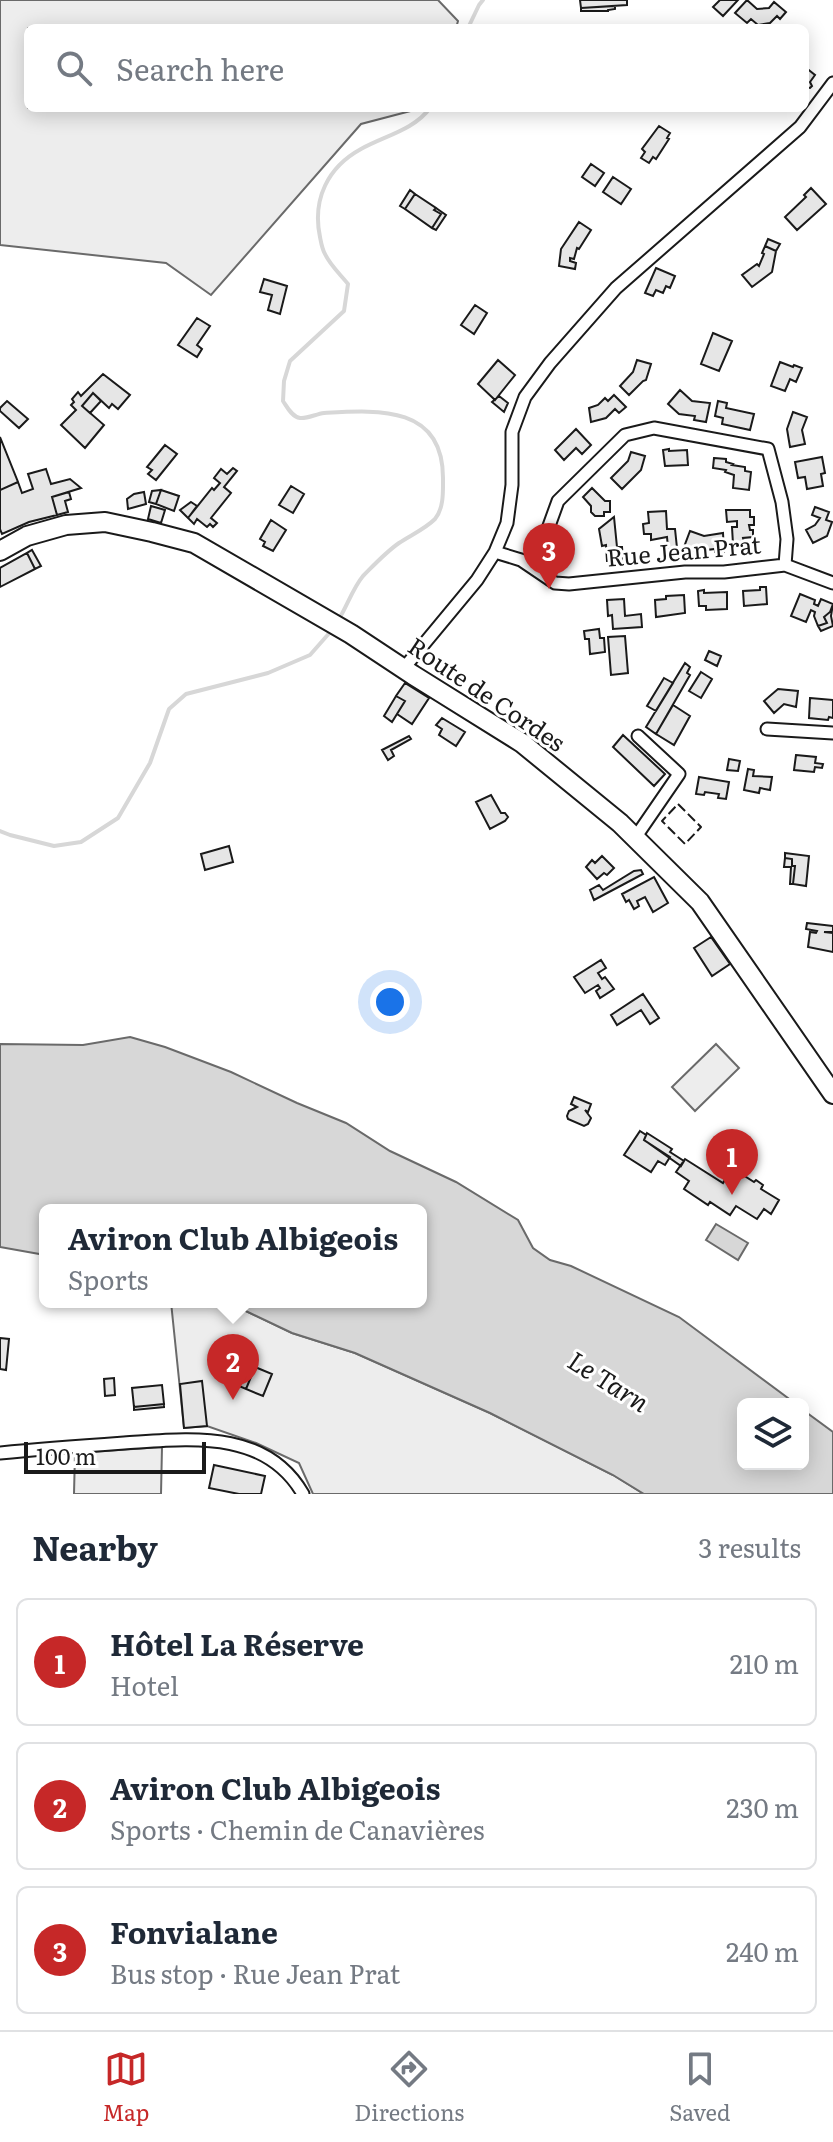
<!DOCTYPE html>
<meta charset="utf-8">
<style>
body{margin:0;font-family:Literata,serif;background:#f6f6f7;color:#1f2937}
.controls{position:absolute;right:24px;bottom:24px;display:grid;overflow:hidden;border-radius:12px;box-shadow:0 4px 20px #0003}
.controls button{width:72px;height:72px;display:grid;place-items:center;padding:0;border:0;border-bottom:2px solid #e0e1e3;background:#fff;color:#1f2937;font:40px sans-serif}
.scale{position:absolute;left:24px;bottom:20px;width:182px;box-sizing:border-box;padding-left:8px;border:4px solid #1a1a1a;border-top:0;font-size:22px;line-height:28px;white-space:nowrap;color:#1a1a1a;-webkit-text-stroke:6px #fff;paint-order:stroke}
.you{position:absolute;left:390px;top:1002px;width:28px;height:28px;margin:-20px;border:6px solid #fff;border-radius:50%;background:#1a73e8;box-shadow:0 0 0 12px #1a73e833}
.badge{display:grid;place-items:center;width:52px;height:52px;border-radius:50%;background:#c62828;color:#fff;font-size:26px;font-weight:700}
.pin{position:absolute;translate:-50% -66px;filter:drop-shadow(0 2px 4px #0008)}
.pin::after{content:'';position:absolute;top:42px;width:28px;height:24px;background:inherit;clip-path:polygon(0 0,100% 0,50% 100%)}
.popup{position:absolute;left:39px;top:1204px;width:388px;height:104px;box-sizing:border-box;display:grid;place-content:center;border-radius:12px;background:#fff;filter:drop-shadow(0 2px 6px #0005);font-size:26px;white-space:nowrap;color:#747a83}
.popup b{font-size:30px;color:#1f2937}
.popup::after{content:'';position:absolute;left:50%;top:100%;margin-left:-16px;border:16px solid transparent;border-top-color:#fff}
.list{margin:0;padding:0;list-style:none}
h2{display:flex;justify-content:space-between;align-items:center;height:104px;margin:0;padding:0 32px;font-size:34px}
h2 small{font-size:26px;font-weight:400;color:#747a83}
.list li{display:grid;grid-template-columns:52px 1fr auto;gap:24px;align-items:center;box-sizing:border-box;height:128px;margin:0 16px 16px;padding:0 16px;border:2px solid #e0e1e3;border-radius:12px}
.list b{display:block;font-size:30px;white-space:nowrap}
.list p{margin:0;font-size:26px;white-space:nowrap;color:#747a83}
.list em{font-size:26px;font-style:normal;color:#747a83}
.icon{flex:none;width:44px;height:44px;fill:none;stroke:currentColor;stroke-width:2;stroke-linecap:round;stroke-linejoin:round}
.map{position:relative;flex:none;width:833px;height:1494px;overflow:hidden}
.search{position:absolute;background:#fff;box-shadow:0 4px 20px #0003;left:24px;right:24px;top:24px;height:88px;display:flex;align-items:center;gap:20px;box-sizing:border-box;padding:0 28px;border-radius:12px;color:#747a83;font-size:30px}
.sheet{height:536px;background:#fff}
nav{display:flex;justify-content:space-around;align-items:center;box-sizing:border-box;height:112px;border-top:2px solid #e0e1e3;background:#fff;font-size:22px;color:#747a83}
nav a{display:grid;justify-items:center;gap:4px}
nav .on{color:#c62828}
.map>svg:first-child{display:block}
.built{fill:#ededed;stroke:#6a6a6a;stroke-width:2}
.water{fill:#d7d7d7;stroke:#6a6a6a;stroke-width:2}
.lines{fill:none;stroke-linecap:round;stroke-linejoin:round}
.stream{stroke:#d7d7d7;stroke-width:4}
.building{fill:#e6e6e6;stroke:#1a1a1a;stroke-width:2}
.minor-casing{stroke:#1a1a1a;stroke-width:15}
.primary-casing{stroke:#1a1a1a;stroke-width:22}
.minor{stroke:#fff;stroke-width:11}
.primary{stroke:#fff;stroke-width:18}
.fence{stroke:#1a1a1a;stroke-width:2;stroke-dasharray:10 4;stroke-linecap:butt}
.labels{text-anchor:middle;stroke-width:6;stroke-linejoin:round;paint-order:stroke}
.street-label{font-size:24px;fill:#1a1a1a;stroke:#fff}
.water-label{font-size:26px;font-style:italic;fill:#1a1a1a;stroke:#fff}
</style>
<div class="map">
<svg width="833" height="1494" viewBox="0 0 833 1494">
<rect width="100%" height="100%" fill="#fff"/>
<path class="built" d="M0,0H438L458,21L456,28H28V108H422L361,124L211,295L166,263L0,245Z
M716,1044L739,1068L695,1111L672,1087Z
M171,1302H227L292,1333L355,1353L490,1413L613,1475L644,1494H313L299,1463L256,1443L207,1426L184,1428Z
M162,1447L161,1494H74L75,1453Z"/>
<path class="water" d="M130,1037L165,1047L231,1072L297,1103L346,1123L390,1151L456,1182L518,1220L533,1248L550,1260L571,1266L679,1317L796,1404H743V1464H803V1410L833,1432V1494H644L613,1475L490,1413L355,1353L292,1333L227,1302H421V1210H45V1255L0,1247V1044L83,1045Z
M716,1224L748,1243L738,1260L706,1240Z"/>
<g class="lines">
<path class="stream" d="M468,28L479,5L483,0
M339,619C347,606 353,588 363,576C374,565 386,552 399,543C411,535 425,529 435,519C444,508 443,491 443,478C443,405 378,410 324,413C316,414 307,419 300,418C292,417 287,407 283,401L284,381L290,361L344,311L348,284C340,274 330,265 325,254C322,249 321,242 320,237C312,199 328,167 361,149C384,136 414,130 430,108
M0,831L10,835L54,846L81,842L118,818L150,763L169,709L186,694L268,673L310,655L332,630"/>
</g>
<path class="building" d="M580,0H627V5L581,8Z
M720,0H738L723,16L713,7Z
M747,0L757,9L769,8L774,2L786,12L780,19L777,16L770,23L758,25L751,19L747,23L735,13Z
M615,6V9L608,10V11H581V8Z
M805,67L815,75L810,82L812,86L810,88L805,87Z
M659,126L670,133L667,138L669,139L656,159L653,157L649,163L641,158L645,152L642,149Z
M591,164L604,173L595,186L582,177Z
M613,177L631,189L621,204L603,192Z
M811,188L826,204L797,230L785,217L806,197L804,195Z
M410,190L415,194L405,209L400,206Z
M415,194L436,208L434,210L441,214L432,228L405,209Z
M436,208L446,215L436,230L432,228L441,214L434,210Z
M579,222L591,230L579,249L577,248L574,259L570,258V261L576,263L575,269L559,266L561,249Z
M768,239L780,244L776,251L765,246Z
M765,246L776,251L772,272L752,287L742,275L757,264L759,266L764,254L762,253Z
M656,268L675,276L670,288L666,286L663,293L656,290L653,296L645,293Z
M264,279L287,286L280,314L268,310L272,295L260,292Z
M475,305L487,313L474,334L461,325Z
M197,318L210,326L197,345L202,349L197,357L178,345Z
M713,333L732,341L719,371L701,364Z
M498,360L515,375L495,400L478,384Z
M637,360L651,364L646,380L643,381L629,395L620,386L633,372Z
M780,362L793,367L794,365L802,368L796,382L790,379L785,391L771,386Z
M103,374L130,395L118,409L112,404L109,408L93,393L82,406L104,425L85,448L61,425L76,410L71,405L74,402L72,399L78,392L81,396Z
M680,390L692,401L710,403L706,422L694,420L695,416L679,414L668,404Z
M93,393L101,401L90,413L82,406Z
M614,395L626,407L619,413L615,409L606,418L591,422L589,408L598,405L605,398L608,401Z
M499,396L508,403L504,412L492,402Z
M7,401L28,419L19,428L0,411V408Z
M718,401L727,403L726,408L754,414L750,430L722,424L723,418L715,416Z
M793,412L807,417L802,430L805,444L790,447L787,429Z
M576,429L591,445L582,454L576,448L564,460L555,450Z
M0,437L18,482L0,490Z
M165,445L177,454L156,480L148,474L152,470L147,467Z
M669,449V451L687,450L688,465L665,466L663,450Z
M631,452L645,456L641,470L622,489L611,478L628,461Z
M822,457L825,473L821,474L823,486L807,489L805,477L798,478L795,462Z
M714,458L726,459V462L733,464L732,465L745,467V471L751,472L749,490L733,488L734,475L725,472L726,470L713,468Z
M233,468L237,471L224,487L231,493L211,518L217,523L213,527L210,524L207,527L197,519L194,524L188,518L212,488L214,490L220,483L214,478L221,469L227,474Z
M46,469L51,484L70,479L81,488L52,497L57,515L29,522L2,534L0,529V490L18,482L22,493L33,489L28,474Z
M291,486L304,494L293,513L279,505Z
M592,488L605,501H610V512H604V516H595L591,512V506L583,497Z
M161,490L156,504L149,502L152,491Z
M161,490L179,496L174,511L156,504Z
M69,492L71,499L65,501L68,512L57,515L52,497Z
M144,492L146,504L128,509L127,499L134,494Z
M191,502L197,506L188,518L180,510Z
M151,506L165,510L161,523L148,519Z
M815,507L829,512L826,520L832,522L827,536L813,543L806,530L815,525L820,518L812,515Z
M726,510H750V517H754V525H749L750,530H753V537L743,538L744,543L733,544L732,527H737V521L727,522Z
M666,511L667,529H675L677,548H668L667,537L651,540V534H644L643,524L649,523L648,512Z
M614,517L617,547H622L623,560L607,561L606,545L602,546L599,529Z
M271,520L286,530L273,551L263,546L265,542L260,539Z
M690,531L704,536L723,533L724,552H715V549L699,551V553L684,547Z
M32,550L41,566L35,569L27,553Z
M27,553L35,569L0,587V568Z
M760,587H766L767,604L744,606L743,591L760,590Z
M704,590V593L727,592V609L706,610V606H699L698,591Z
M800,594L815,600L814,604L818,606L821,599L833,604L830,612L824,617L827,623L818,626L814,616L815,612L811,610L806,622L791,616Z
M684,595L685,613L656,617L655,600L666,599V596Z
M624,599L625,616L641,614L642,627L613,629L612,615L608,616L607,600Z
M833,604L831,616L833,626L821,631L818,626L827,623L824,617L830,612Z
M599,629L600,638H604L605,652L590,654L589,639H585L584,631Z
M625,636L628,673L611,675L608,637Z
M709,651L721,656L717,666L705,660Z
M685,663L690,667L687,673L690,675L656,734L646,727Z
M701,672L712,679L701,698L689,691Z
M664,678L673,683L656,711L647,706Z
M405,683L429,698L412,724L397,714L405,701L396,696Z
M778,689L798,691L796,707L784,704L774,713L764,701Z
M396,696L405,701L392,722L384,716Z
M810,698L833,700V718L829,717L828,720L809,718Z
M673,705L690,716L674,745L656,734Z
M442,718L465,732L456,746L439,735L442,729L436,725Z
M623,735L665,774L654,786L613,747Z
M409,736L411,739L391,750L394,756L388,760L382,750Z
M796,755L816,757L815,763L823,764L822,768L815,767L814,772L794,770Z
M729,759L740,761L738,771L727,770Z
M748,769L754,770L753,776L772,777L770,790L760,788L759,793L744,790Z
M699,777L729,782L726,799L718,798L719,794L705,792L704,795L696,794Z
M491,795L501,813H505L508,817L505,821L490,829L476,802Z
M229,846L233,862L205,870L201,854Z
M785,853L809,856L806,886L793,884L795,866H792V859L785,858Z
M602,856L614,868L607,875L604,873L597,879L586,867L592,860L595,863Z
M785,858L792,859V866H795L793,884H790L791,867H784Z
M641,870L643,874L594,900L590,890L599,885L603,890L634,871Z
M654,877L668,903L653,912L645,897L637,901L639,906L634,909L629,900L626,902L622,894Z
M807,923L833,926V932H824L833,933V952L808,947L810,932L816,933L817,931L806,929Z
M711,937L730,964L712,976L694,948Z
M601,960L606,968L598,973L602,979L605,977L614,989L600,998L596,991L600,988L598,985L585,993L574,977Z
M643,994L659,1018L650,1024L641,1010L617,1025L611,1015Z
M574,1097L591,1104L588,1112L585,1110L591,1118L588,1124L584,1126L568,1119L567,1116L569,1111L577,1107L571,1104Z
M640,1131L646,1135L644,1140L670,1157L665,1165L658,1161L651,1172L624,1155Z
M647,1133L672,1149L670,1152L684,1161L681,1166L644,1140Z
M685,1159L723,1183L732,1168L754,1182L756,1180L763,1185L761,1189L779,1200L771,1214L764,1209L757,1219L736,1206L730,1215L710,1202L708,1205L684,1189L689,1181L676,1172Z
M0,1338L9,1339L6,1370L0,1369Z
M229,1356L255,1367L246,1389L220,1378Z
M255,1367L272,1374L263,1396L246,1389Z
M114,1378L115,1395L105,1396L104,1379Z
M202,1381L207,1426L184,1428L180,1384Z
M162,1385L164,1404L134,1407L132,1388Z
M164,1404V1407L134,1410V1407Z
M214,1465L265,1476L261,1494H239L209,1488Z"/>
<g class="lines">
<g class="minor-casing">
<path id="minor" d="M495,552L521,560L555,583L569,584L685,572H724L785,565L833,583
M529,565L541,548L558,501L625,435L654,428L768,449L782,502L787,539L785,565
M404,668L477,580L495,552L507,523L512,485V432L525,397L550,363L616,288L800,127L833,83
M767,729L833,733
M635,838L679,774L638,736
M0,1453C41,1449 82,1446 124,1443C188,1439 265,1428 303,1494"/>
</g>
<g class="primary-casing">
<path id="primary" d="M0,551L27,536L66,525L105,522L152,532L194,543L351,634L413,675L522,743L620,823L700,902L833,1094"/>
</g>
<use href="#minor" class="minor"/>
<use href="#primary" class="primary"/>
<path class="fence" d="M678,804L701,827L685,844L662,821Z"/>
</g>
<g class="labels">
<g class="street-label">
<text transform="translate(684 552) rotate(-5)" y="8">Rue Jean Prat</text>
<text transform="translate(486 695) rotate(34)" y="8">Route de Cordes</text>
</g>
<g class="water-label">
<text transform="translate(608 1382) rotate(32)" y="9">Le Tarn</text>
</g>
</g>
</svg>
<div class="controls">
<button><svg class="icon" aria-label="layers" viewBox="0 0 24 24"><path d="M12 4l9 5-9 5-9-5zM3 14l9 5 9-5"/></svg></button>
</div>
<div class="scale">100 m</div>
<div class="you"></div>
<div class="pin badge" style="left:732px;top:1195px">1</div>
<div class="pin badge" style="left:233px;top:1400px">2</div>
<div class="popup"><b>Aviron Club Albigeois</b>Sports</div>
<div class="pin badge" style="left:549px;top:589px">3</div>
<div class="search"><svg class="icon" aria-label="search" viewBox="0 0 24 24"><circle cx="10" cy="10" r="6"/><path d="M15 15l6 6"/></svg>Search here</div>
</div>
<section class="sheet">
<h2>Nearby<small>3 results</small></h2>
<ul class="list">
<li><span class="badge">1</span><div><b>Hôtel La Réserve</b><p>Hotel</p></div><em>210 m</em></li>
<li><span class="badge">2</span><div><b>Aviron Club Albigeois</b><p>Sports · Chemin de Canavières</p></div><em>230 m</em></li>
<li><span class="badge">3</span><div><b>Fonvialane</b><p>Bus stop · Rue Jean Prat</p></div><em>240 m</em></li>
</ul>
</section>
<nav>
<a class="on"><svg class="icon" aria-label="map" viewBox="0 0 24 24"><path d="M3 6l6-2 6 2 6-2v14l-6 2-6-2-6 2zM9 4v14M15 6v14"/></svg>Map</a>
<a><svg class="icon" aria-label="directions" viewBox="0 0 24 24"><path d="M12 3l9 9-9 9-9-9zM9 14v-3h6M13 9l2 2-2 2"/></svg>Directions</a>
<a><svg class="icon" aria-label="saved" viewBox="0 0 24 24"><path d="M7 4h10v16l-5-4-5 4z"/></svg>Saved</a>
</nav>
